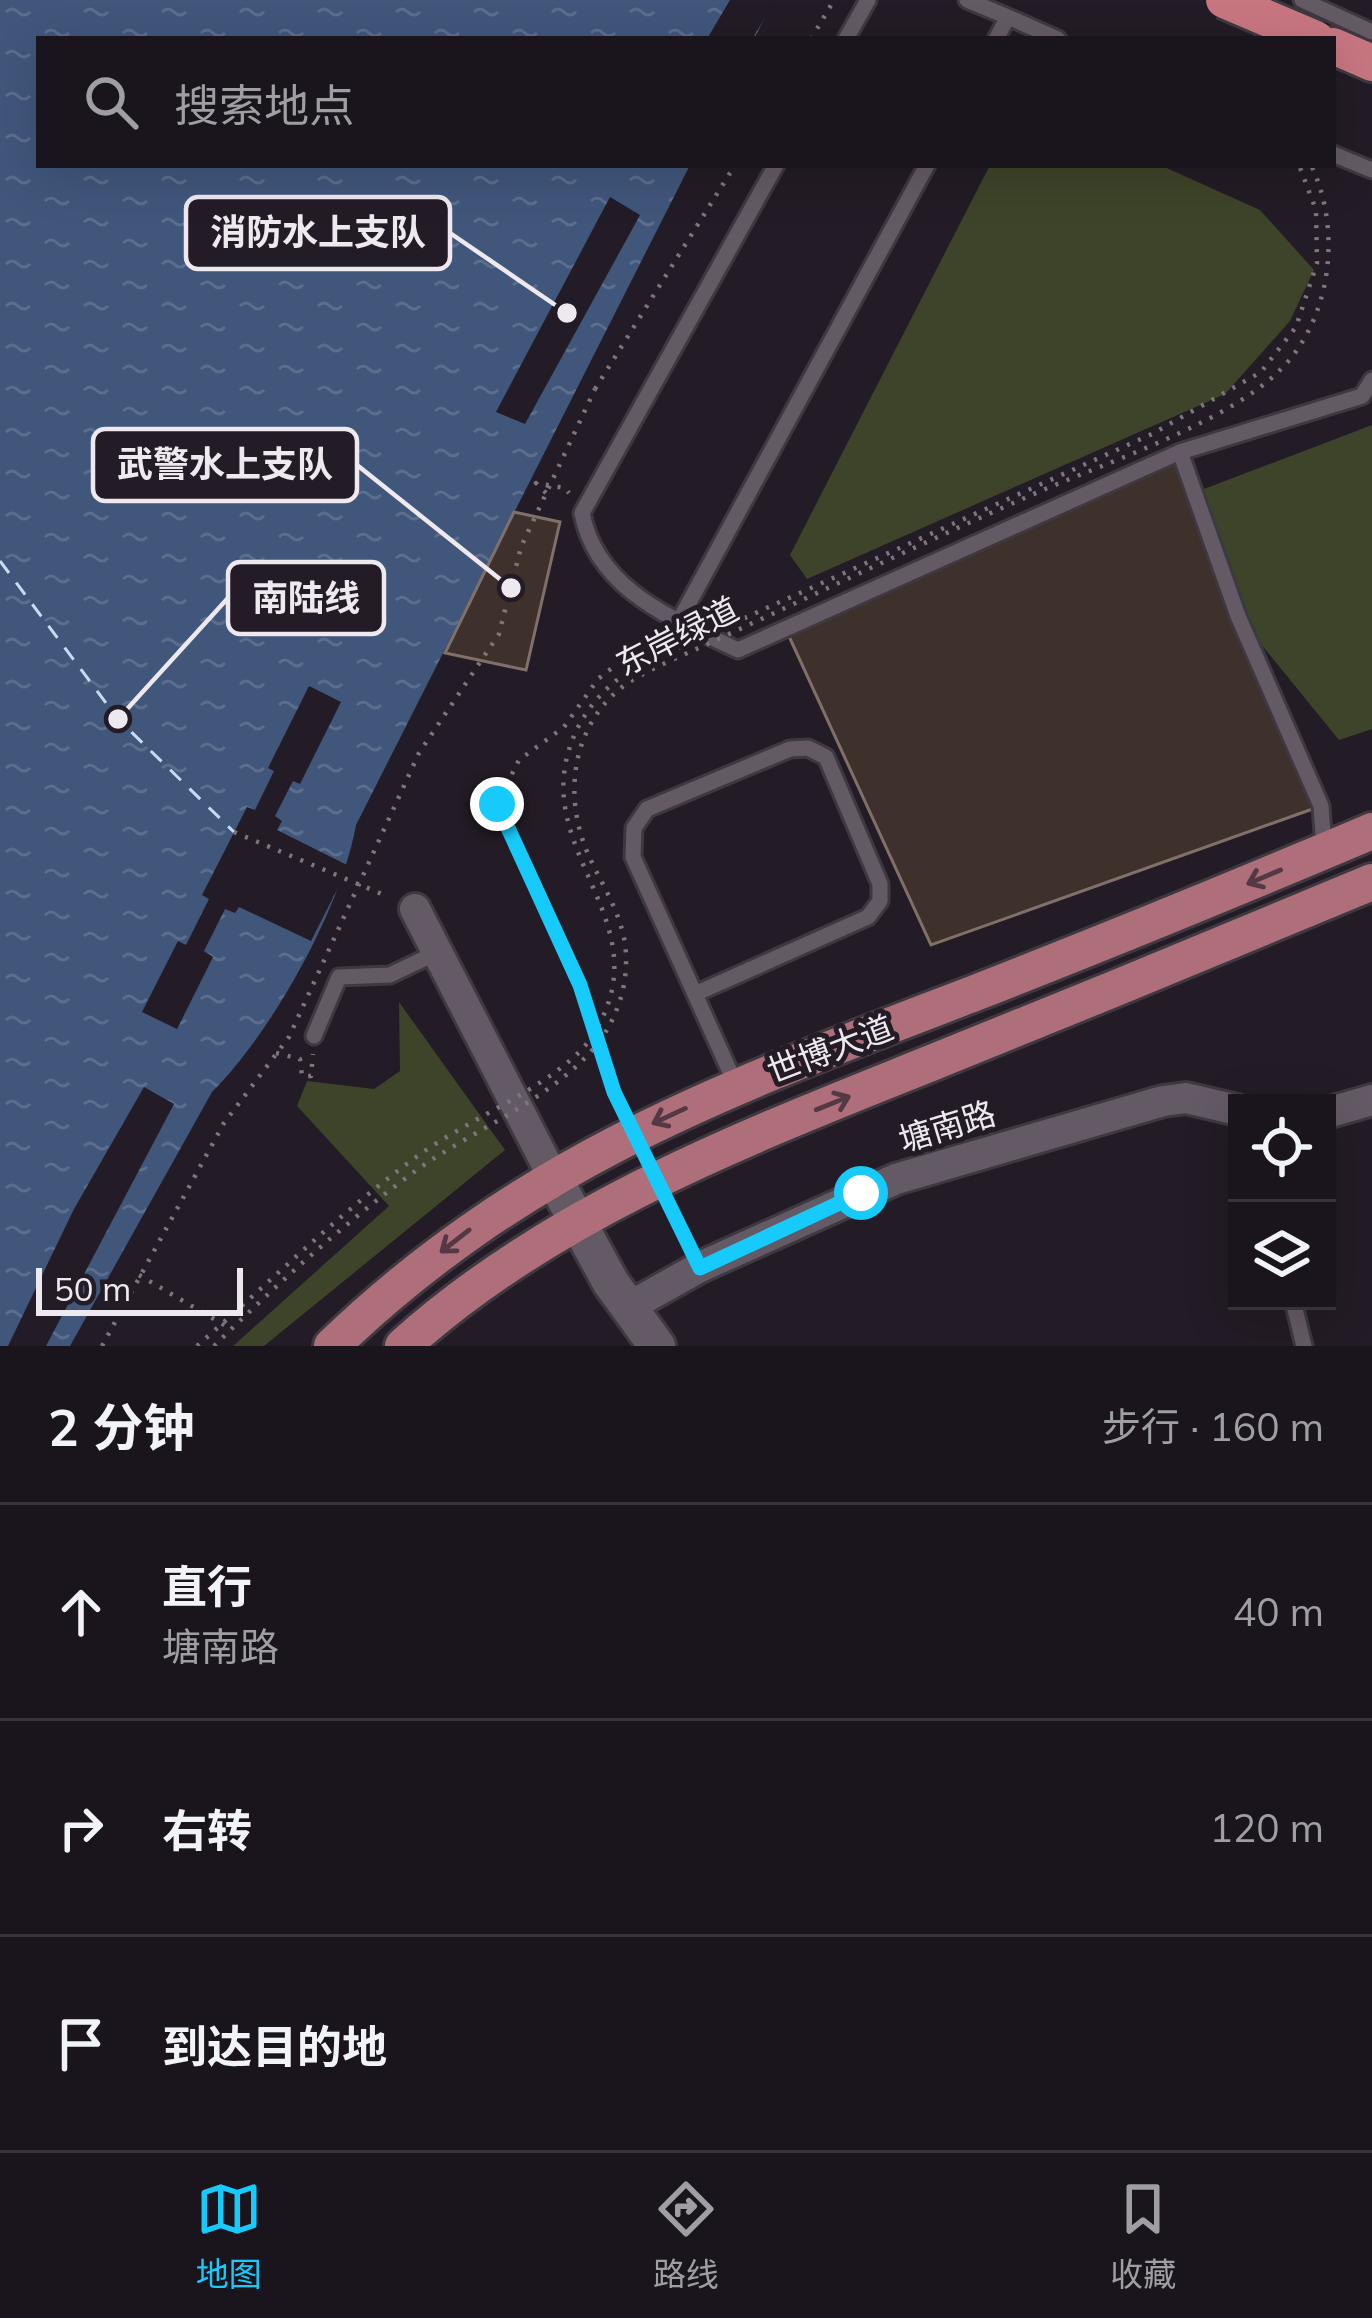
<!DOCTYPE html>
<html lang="zh">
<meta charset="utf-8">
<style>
body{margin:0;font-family:Mulish,"Noto Sans SC",sans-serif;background:#231d25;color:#f1f3f6}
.controls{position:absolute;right:36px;bottom:36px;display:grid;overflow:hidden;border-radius:0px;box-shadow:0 12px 48px #0002}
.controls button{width:108px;height:108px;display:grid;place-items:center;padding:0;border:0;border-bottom:3px solid #38333b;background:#1a141c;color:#f1f3f6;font:60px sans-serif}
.scale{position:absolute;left:36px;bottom:30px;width:207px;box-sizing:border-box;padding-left:12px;border:6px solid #eee8ef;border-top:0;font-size:33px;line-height:42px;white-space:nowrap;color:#eee8ef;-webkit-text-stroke:9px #231b25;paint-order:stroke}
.stop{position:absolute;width:36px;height:36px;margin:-27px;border:9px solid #16cafb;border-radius:50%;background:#fff}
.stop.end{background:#16cafb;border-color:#fff;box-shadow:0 3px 12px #0008}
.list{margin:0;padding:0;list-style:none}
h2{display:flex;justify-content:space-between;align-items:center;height:156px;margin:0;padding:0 48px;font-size:51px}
h2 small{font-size:39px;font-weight:400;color:#9f9ea3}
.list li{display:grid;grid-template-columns:78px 1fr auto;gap:36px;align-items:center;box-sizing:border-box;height:216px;padding:0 48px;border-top:3px solid #38333b}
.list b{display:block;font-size:45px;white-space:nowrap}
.list p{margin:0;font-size:39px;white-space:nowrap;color:#9f9ea3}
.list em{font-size:39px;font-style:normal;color:#9f9ea3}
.icon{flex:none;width:66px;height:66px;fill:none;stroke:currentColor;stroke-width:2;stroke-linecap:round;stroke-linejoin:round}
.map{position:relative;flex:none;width:1372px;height:1346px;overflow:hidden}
.search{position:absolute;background:#1a141c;box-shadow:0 12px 48px #0002;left:36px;right:36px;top:36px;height:132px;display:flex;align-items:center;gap:30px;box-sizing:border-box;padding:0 42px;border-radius:0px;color:#9f9ea3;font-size:45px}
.sheet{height:804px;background:#1a141c}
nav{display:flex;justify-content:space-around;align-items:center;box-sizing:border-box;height:168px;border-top:3px solid #38333b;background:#1a141c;font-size:33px;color:#9f9ea3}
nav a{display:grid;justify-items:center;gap:6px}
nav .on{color:#16cafb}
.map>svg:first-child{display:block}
.park{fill:#3e4429}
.water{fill:url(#water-ripples)}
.pier{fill:#231b25}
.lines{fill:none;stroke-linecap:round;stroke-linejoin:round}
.ferry{stroke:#cadaf3;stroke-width:3;stroke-dasharray:15 12;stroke-linecap:butt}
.building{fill:#3e302a;stroke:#80706a;stroke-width:3}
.service-casing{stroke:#3e3840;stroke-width:21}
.minor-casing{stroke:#3e3840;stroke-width:36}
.tertiary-casing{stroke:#3e3840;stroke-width:42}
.primary-casing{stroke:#3e3840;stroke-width:42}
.trunk-casing{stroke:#3e3840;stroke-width:42}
.path{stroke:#7d767e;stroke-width:4.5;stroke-dasharray:3 9;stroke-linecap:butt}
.service{stroke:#645a66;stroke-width:15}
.minor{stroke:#645a66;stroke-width:30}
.tertiary{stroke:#645a66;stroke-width:36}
.primary{stroke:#ae6f7a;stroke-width:36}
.trunk{stroke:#c77680;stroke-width:36}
.trunk-bridge-casing{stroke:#3e3840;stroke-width:42;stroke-linecap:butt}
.path-bridge{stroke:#7d767e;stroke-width:4.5;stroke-dasharray:3 9;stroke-linecap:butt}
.trunk-bridge{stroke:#c77680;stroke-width:36}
.oneway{stroke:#543843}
.route{stroke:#16cafb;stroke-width:15}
.labels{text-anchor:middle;stroke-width:10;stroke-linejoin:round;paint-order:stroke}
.street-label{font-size:33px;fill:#eee8ef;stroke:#231b25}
.leader{fill:none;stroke:#eee8ef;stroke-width:4.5}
.callout-dot{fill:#eee8ef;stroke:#231b25;stroke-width:4.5}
.callout{fill:#231b25;stroke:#eee8ef;stroke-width:4.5}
.callout-label{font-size:36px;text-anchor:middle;font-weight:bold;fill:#eee8ef}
</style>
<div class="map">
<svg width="1372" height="1346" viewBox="0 0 1372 1346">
<defs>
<pattern id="water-ripples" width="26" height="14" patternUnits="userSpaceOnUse" patternTransform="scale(3)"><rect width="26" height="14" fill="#40567b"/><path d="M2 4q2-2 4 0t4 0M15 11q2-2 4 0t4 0" fill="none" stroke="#5c6e8e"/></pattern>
</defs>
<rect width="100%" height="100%" fill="#231b25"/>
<path class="park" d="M990,165H1160L1260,210L1314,270L1290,321L1225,394L807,579L790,555Z
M1372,425V729L1339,740L1238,616L1191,494Z
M399,1002L505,1150L264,1346H233L389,1206L297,1106L307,1081L374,1089L400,1071Z"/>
<path class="water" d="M0,0H774L754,39H39V165H690L356,825C341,909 272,1032 212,1092L70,1346H0Z"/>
<path class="pier" d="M730,0H776L752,39H707Z
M610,197L640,215L525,424L496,412Z
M309,686L341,702L300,784L293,781L275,816L282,821L277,830L349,866L311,941L239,907L235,913L225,909L204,951L213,957L177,1029L142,1012L178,941L186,945L209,899L202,895L247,807L255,810L274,771L268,768Z
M144,1087L174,1104L46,1346H8L74,1209Z"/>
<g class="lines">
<path class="ferry" d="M0,561L118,719L234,832"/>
</g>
<path class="building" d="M1174,460L1321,806L931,945L787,632Z
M514,512L560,522L526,670L445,653Z"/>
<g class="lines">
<g class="service-casing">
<path id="service" d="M967,0L1008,17
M1302,0L1372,32
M846,39L868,0
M996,39L1008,17L1058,39
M1333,154L1372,170
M776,165L582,513C597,591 674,619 738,650L1180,452L1362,396L1372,380
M1180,452L1238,616L1321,806L1324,848
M679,621L927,165
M697,993L868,917L880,901V884L826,757L808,748L790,749L647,809L634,828L633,857L736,1085
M314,1036L339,977L390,975L438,952
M1293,1301L1304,1346"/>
</g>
<g class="minor-casing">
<path id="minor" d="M415,909L552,1175
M1327,1113L1372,1100
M627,1308L700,1267L896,1179L1163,1101L1186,1098L1237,1110"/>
</g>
<g class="tertiary-casing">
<path id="tertiary" d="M552,1175L611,1283L657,1346"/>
</g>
<g class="primary-casing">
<path id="primary" d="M332,1346C526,1159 730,1087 975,993C1108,941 1240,887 1372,831
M403,1346C556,1208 753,1135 941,1059C1085,1001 1229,942 1372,882"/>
</g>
<g class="trunk-casing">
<path id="trunk" d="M1333,46L1372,63"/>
</g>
<path class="path" d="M811,39L834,0
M595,389L735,165
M546,493L536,483L565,488L569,493
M234,832L389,897
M276,1053L300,1059L302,1076H311L313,1054
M621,1106L579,985L497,804L519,760L564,727L598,679L656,633
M672,1207L686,1241
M139,1275L231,1329"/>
<use href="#service" class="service"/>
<use href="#minor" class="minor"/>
<use href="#tertiary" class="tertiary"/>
<use href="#primary" class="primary"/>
<use href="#trunk" class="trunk"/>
<g class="trunk-bridge-casing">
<path id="trunk-bridge" d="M1224,0L1316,39"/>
</g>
<path class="path-bridge" d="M102,1346L224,1123L289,1037L419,753L499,634L521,547L595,389
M197,1346C271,1281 339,1213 419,1155C468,1120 530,1096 574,1057C590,1043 601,1024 608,1004C641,909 533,843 572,741C584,709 607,684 636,667L1152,434L1261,372L1296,327L1317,263L1316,210L1299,165
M214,1346C277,1284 342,1225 414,1172C475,1127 582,1088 613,1018C625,993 629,965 624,938C618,908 600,881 588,854C562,794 572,721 629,682C652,668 679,657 703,646C814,595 924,542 1036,493C1105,463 1229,422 1280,370C1332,319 1342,229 1311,165"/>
<use href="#trunk-bridge" class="trunk-bridge"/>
</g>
<defs><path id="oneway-shaft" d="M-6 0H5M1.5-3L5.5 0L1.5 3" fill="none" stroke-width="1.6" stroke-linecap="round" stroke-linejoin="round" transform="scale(3)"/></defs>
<g class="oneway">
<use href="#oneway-shaft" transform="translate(1264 877) rotate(157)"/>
<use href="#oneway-shaft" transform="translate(833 1103) rotate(-22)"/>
<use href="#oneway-shaft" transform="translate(669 1116) rotate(155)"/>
<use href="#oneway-shaft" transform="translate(455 1241) rotate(142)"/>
</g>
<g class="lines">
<path class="route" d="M497,804L580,985L614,1092L700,1268L861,1193"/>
</g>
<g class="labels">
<g class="street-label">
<text transform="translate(677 636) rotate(-27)" y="12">东岸绿道</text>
<text transform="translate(830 1049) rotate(-21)" y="12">世博大道</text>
<text transform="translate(947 1126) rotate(-17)" y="12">塘南路</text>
</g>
</g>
<path class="leader" d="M567 313L450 233M511 588L357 465M118 719L228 598"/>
<g class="callout-dot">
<circle cx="567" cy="313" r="12"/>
<circle cx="511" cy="588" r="12"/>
<circle cx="118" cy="719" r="12"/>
</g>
<g class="callout">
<rect x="186" y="197" width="264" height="72" rx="12"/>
<rect x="93" y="429" width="264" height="72" rx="12"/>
<rect x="228" y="562" width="156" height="72" rx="12"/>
</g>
<g class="callout-label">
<text x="318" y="245">消防水上支队</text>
<text x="225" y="477">武警水上支队</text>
<text x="306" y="611">南陆线</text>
</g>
</svg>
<div class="controls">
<button><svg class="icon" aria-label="locate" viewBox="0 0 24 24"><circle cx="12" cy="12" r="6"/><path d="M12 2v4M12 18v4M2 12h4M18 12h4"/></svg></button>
<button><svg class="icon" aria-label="layers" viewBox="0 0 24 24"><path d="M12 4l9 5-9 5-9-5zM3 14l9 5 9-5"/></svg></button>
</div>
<div class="scale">50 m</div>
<div class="stop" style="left:861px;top:1193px"></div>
<div class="stop end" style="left:497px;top:804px"></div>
<div class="search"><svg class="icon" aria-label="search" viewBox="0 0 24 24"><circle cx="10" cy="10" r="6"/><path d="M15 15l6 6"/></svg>搜索地点</div>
</div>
<section class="sheet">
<h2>2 分钟<small>步行 · 160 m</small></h2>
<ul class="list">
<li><svg class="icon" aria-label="ahead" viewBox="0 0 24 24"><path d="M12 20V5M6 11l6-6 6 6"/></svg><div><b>直行</b><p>塘南路</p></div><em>40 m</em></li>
<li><svg class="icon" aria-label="right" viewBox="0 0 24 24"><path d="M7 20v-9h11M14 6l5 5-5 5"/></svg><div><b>右转</b></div><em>120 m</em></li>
<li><svg class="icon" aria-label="arrive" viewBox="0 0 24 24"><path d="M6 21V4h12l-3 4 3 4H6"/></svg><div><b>到达目的地</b></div></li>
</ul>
</section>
<nav>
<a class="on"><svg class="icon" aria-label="map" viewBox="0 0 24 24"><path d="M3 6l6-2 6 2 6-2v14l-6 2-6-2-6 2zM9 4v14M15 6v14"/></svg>地图</a>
<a><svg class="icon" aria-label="directions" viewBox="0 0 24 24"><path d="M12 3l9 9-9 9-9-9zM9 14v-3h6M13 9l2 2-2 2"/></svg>路线</a>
<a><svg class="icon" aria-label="saved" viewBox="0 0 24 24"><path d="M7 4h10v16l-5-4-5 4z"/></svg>收藏</a>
</nav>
